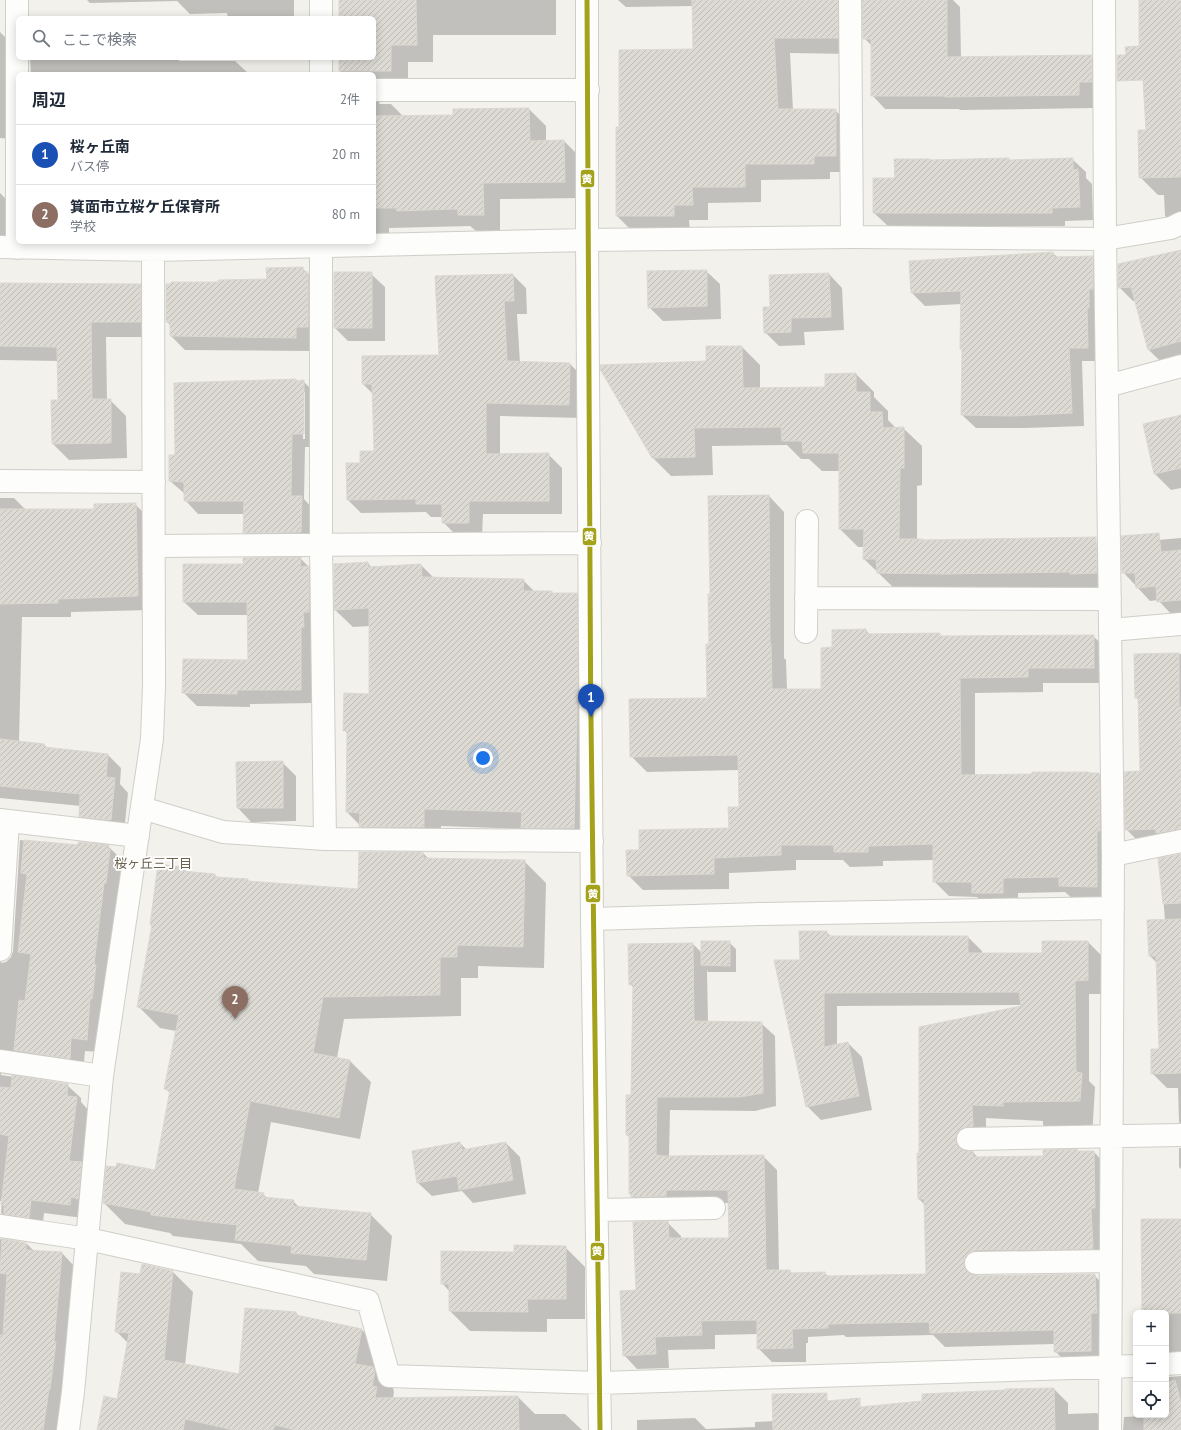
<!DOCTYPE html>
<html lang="ja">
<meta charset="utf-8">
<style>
body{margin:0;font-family:"PT Sans","Noto Sans JP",sans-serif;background:#f6f6f7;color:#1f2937}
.controls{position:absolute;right:12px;bottom:12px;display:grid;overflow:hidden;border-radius:6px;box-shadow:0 2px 10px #0003}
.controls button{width:36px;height:36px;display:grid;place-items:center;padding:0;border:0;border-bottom:1px solid #e0e1e3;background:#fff;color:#1f2937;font:20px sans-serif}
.you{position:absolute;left:483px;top:758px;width:14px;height:14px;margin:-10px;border:3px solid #fff;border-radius:50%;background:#1a73e8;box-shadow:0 0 0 6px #1a73e833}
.badge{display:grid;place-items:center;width:26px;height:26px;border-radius:50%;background:#848075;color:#fff;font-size:13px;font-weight:700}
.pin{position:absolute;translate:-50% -33px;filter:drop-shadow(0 1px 2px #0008)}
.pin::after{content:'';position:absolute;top:21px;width:14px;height:12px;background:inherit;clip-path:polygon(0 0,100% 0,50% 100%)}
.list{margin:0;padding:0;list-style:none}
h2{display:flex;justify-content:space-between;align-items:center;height:52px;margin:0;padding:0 16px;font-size:17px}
h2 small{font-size:13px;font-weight:400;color:#747a83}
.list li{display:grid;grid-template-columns:26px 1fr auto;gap:12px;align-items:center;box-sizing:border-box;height:60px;padding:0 16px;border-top:1px solid #e0e1e3}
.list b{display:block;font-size:15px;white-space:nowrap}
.list p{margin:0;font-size:13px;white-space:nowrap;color:#747a83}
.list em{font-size:13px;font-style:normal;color:#747a83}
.icon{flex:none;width:22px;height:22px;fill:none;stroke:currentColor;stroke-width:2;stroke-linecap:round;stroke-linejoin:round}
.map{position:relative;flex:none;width:1181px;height:1430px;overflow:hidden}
.search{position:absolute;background:#fff;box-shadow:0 2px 10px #0003;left:16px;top:16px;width:360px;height:44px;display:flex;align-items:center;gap:10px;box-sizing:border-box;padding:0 14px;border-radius:6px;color:#747a83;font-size:15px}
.panel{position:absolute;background:#fff;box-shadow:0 2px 10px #0003;left:16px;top:72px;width:360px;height:172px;border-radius:6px}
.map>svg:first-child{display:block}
.shadow{fill:#0003;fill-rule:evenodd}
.building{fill:url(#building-hatch);stroke:#dad8d0}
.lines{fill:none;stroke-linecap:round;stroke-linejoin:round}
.minor-casing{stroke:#d0cec8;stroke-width:24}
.minor{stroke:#fdfdfc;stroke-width:22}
.bus-1-casing{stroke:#fff;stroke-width:8}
.bus-1{stroke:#a4a11b;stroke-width:5}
.labels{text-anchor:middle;stroke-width:3.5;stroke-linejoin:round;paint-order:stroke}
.neighbourhood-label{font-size:13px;fill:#6c624d;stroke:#fff}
.line-badge{stroke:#fff;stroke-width:1.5}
.badge-label{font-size:11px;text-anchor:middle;font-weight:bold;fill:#fff}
</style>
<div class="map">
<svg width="1181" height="1430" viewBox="0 0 1181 1430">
<defs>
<pattern id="building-hatch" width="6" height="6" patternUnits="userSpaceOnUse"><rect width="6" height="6" fill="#dcdad3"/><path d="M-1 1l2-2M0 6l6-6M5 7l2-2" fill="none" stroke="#bebcb6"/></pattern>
</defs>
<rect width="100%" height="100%" fill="#f2f1eb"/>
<path class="shadow" d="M87,0H294V18H228L227,13L190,14L177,1L90,3Z
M340,0H556V35H433V62H408V94L385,96L380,101L379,104H391L404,117L454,116L529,109L546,126V142L564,141L581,158V198L500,199V231H476L470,226L389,228V236H374V74H344L340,71V58H374V18H340Z
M618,0H838L854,15L853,54L790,53L793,110H835L851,126L852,172H830V179L761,180V202L708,203V220H689L690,231L633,232L617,216L620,128L694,50L693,6L626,7Z
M863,0H953L960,7L961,58L1091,56L1105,70V95L1093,96V108L960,110L959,109H885L872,95V46L864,38Z
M1140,0H1181V233L1165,216L1164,195H1158L1140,177L1147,131Z
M0,32L12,44L10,139L0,138Z
M30,58H179V61H235L249,74H31Z
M1008,159L1010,161L1072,159L1086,172V178L1092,184L1093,220L1065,221V226H888L874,213L896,179Z
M0,193L11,204V239H0Z
M1181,251V358L1162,363L1148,349L1136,301H1133L1119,287Z
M1053,253L1058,258L1092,257L1105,270L1101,361H1082L1084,426L1026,428H976L962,415L963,351L961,349V304L925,306L912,293Z
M302,268L322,287V340H309V351L185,350L171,336V326L167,322L268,280Z
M706,271L720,284L721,319L663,321L649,307Z
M371,274L385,287V341H348L334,327Z
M829,274L842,288L844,330L804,332L805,345L779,346L765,332L771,308Z
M513,275L526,288L527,314H517L520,363L570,364L584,378L583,418L500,416V455L548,454L562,468V514H483L482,536H457L443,522V517H431L426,512L361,513L348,500L362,464L375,452L373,394L363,384L440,356Z
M0,284L140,285L156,301V337H106L107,400H110L126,416L127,458L69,460L53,444L59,401L58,361L0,360Z
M742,347L760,365V389L826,388L856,374L874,392V397L888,411V420L897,429L903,428L922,446V485L917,486V540L924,541L1096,545L1114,564L1115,591L896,590L864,559L865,547H858L840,529V471H822L809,459H801L787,445L712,446L713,475L671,476L653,458L707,362Z
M296,380L297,382L303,381L317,395V447H305L304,499L315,511L314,546H257L244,532V514H198L185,500V494L170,481L176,456ZM303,392H305V439H303Z
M1181,416V488L1171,490L1155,474L1144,425Z
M769,496L784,512V658L786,660L787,690H822L833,648L866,630L870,635L939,634L942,637L1093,636L1109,651V683H1043V692L975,693V776L1099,774L1114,789L1112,902L1075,901L1065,892L1018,893V908H988L977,897L949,896L934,881V860L883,861V866L850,867L843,860H796V870L729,873V889L643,890L628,875L640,851L730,829L740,808L739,770L647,772L631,756L708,699L711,595Z
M0,498H14L26,510H95L135,504L149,518L151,610L71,612V617H22L19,742L44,744L48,749L108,755L121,768L120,784L128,793L124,833L94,830L80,816L81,806L0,798Z
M1181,538V614L1172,615L1158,600L1150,601L1123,572L1122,543Z
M300,558L322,580L314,703L250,704V707L197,706L183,692L249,661L248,615H198L184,602L243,565Z
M368,563L372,568L421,565L434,578L523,580L535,592H551L554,594H577L594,612L591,845H540L524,829L441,826V844H378L347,812L348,734L344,730L370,695V626L353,627L335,610Z
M1181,654V846L1141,844L1126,829L1141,772L1139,701L1136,697L1135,655Z
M282,762L296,776V821L251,822L238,808Z
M20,840L79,847L108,846L122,860L123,863L119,896H117L107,977L100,1052L85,1051L83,1072L4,1066L1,1073V1075L67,1085L81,1098V1102L90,1112L83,1218L44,1213L42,1231L14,1227L1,1213L2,1201H0V843L8,851L1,963L6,962L11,957L13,951Z
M360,853H423L429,859L524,861L546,883L544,968L478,966V978H461V1016L344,1019L337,1058L350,1061L371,1082L360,1139L271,1122L258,1193L263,1194L268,1199L293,1201L299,1207L370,1214L392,1236L387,1281L314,1274L306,1266L258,1261L241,1244L173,1236L170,1233L125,1224L104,1203L156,1171L170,1093L165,1088L176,1031L160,1028L139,1007L153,927L151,925L182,868L187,872L215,875L218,878L248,880L250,882L359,890Z
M1181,855V1124L1179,1122L1178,1088H1167L1152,1073L1160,1050L1157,963L1150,956L1165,920L1160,859Z
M826,932L832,937H968L982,951V954H1043L1088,942L1102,956V994H1089V1081L1095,1087L1092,1138L1057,1139L1043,1125V1121L986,1118V1140L970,1147V1152H973L978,1158L1044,1157L1078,1152H1094L1107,1166V1262L979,1271L977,1276L1094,1275L1108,1289L1111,1365H1069L1055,1351V1344L945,1347L933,1335L846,1337L844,1335L808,1337V1343H806V1362H772L758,1348V1334L715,1335V1349L668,1350L669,1368L637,1369L624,1355L637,1291L667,1222L681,1236V1239H730L729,1203L679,1204L646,1210L630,1194V1138L627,1135L632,1096L634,988L630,984L693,944L702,953L729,942L736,949V972H708L707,970L708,1022L761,1023L775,1036L776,1106L755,1111L670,1110L669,1157L763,1156L777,1170L779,1271H790L793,1274L825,1273L829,1277L927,1275L925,1205L919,1199L918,1154H920L1025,1005L837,1006V1046L848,1043L862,1057L872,1110L821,1120L807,1106L801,961Z
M460,1143L467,1150L506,1143L520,1157L526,1194L473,1203L462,1191L432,1196L418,1183Z
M1179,1148H1181V1169L1179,1167Z
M1181,1220V1365L1168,1373V1377L1181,1376V1430H1123L1124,1417L1145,1416V1415H1166V1313H1143Z
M0,1239L26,1243L34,1251L62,1253L75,1267L58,1430H0Z
M565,1247L585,1267V1319H547V1332L470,1331L450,1311V1292L442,1283L515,1253Z
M173,1272L193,1292L185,1365L240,1375L296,1313L299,1316L362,1330L382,1350L377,1372L393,1388L394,1392L393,1398L518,1397L535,1414H565L582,1430H98L118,1400L128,1343L116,1331L141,1275Z
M1054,1389L1068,1403V1414L1097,1413L1111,1427V1430H842Z
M695,1418L706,1429L755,1427V1422L774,1421L813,1430H637V1420Z"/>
<path class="building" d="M339,0H416L417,45H391V71H339V58H374V18H339Z
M692,0H838V38H774L778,109H836V156H814V164H745V187H692L693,205H674V216H616V127H619V50L693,49Z
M862,0H947V57L1092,55V82H1079V95L945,97V96H871V39H863Z
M1139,0H1181V177L1139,178L1138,130H1146L1143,80L1117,81V55H1126L1125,47L1139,46Z
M529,108L530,141L564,140L565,182L483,183L484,215H458V209L397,211L396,208H374V116L453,115V109Z
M1009,158V160L1073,158V170L1078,169L1080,207L1052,208V213H873V178H895L894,159H930V160Z
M1181,250V341L1148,350L1131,287L1118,288V264Z
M1053,252L1054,257L1093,256V289H1089V308H1087L1088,348H1069L1072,413L1012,416L961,415L962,349H960L961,291L911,293L909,261Z
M303,267V272H308V327H296V338L170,336V322H166V284H171V282H218V280L267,279L266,268Z
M707,270V306L648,308L647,271Z
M334,272H372V328H334Z
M829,273L831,317L791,318V332L764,333L763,307H770L769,275Z
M513,274L514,301H504L507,361L570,363L569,405L486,403V454L549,453V501H469V523H442V504H416V499L347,500L346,463H360V451H374L372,384H362V356L439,355L435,276Z
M0,283L141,284V322H91L92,399H111V443L52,444L51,400H58L57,347L0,346Z
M706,346H742L743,388L825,387V374L856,373V392H870V412H882L883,428L904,427V468H900L899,539H923V540L1096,537L1097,573L1070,574V572L945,574L877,573L876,559H863L864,529H839V453H803L802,441H782L781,427L694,428L695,457L652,458L600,369V365L706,361Z
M296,379V381L304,380V434H292L291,496H302L301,532L243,533L244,501H184V482L169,481V455H175L174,383Z
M1181,415V468L1154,474L1143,424Z
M769,495L770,644H771L772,689H821V648L832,647V630L866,629V634L940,633V636L1094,635V668H1028V677L960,678L961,775L1032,774V772H1089V773H1099L1100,831H1097V887L1059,886V877L1003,878V893H972V882H933V844L868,846V852H834V845H781V855L714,858V874L627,876L626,850H639V830L729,828L728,807H739L738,755L630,757L629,699L707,698L706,644H709L708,594H710L708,496Z
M136,503L138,596L58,599V603L0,604V509H94V504Z
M1159,533L1161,552L1181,550V600L1157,602L1156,586L1136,588L1135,573H1122L1121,536Z
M301,557L300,567L309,566V612H303L304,627H301V690H237V694L182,693L183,659L248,660L247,602H183V564H243V558Z
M368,562V567L421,564L422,577L524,579L523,591H552V593H577L578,676L574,828H521L522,812L424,809V827H359L360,813L346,812L347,731H343L344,693L369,694V608L334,610V564Z
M1179,653V707H1181V829L1156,833V829L1125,830L1124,772L1140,771L1138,698H1135L1134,654Z
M0,739L44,744V747L108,754L106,777L115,778L111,820L79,817L80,794L0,786Z
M283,761V808H237L236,762Z
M24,840L78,845V842L109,845L108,849H110L106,883H104L94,964L96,965L92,999L90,998L87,1040L71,1038L70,1059L14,1050L19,1000L25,1001L31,954L18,952L27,874L21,873Z
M359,852H423V858L525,860L523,947L457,945V957H440V995L323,997L313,1053L350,1060L339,1118L250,1101L234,1189L264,1193L263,1197L294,1200L293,1206L371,1213L366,1260L291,1253L292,1246L235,1240L237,1225L151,1215V1212L103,1203L106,1166L116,1167L117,1163L155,1170L170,1090L164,1089L179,1015L137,1007L152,925H150L158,864L183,867L182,871L215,874V877L248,879V881L358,889Z
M1181,854V903L1163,904L1158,858Z
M1181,919V1073L1151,1074V1049H1159L1156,956H1149L1147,920Z
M799,931H827V936H968V953H1042V941H1088V980L1075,981L1076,1072L1082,1073L1080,1101L1003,1102V1106L972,1105L973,1126L961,1129L957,1133L956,1139L957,1145L962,1150L973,1151V1157L1043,1156V1150L1077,1149V1151H1094L1095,1208H1091L1093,1249L976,1250L969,1253L965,1257L964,1263L966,1270L970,1274L976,1276L1095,1274L1097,1313H1091V1351L1054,1352V1330L930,1333L929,1322L828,1324V1328L792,1329L793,1348L757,1349V1320L701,1321L702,1335L655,1337L656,1354L623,1356L620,1291L636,1290L633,1222L668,1221L669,1238H729L728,1190H666V1196L631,1197V1194H629V1135H626V1095H631L633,984L629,985L628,944L693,943L694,1021L762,1022L763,1093L740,1097H657L656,1155L664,1156L764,1155L766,1270H790L791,1273L825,1272L826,1276L926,1274L924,1199H918L917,1153H919V1027L1021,1006L1019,992L824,993V1047L848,1042L859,1096L806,1107L774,960H800Z
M701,941H730V966L701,965Z
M12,1075L68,1084L67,1096L77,1097L69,1161L82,1162L78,1199L71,1197L70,1205L31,1200L29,1218L4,1214V1205H1L9,1136L0,1134V1087L11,1088Z
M460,1142L462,1150L506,1142L513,1180L459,1190L457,1176L417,1183L412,1151Z
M1141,1219H1181V1313H1142Z
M2,1239L26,1243V1250L62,1252L54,1342H56L50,1389H49L43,1430H0V1335H3L7,1274L0,1273Z
M514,1245L566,1246V1299H527L528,1312L449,1311V1284H441V1251L514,1252Z
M142,1264L173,1271L164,1360L239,1374L245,1308L296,1312V1315L362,1329L355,1364L373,1367L375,1371L372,1386L377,1387L375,1398L518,1396L519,1430H296L275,1425L273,1430H234L185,1419L183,1430H97L104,1396L117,1399L129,1333L115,1332L121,1272L140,1274Z
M1175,1380L1181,1403V1430H1144V1415H1166V1383Z
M1054,1388L1055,1430H773L772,1394L827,1393V1401L860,1398V1407L922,1401V1394L1005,1390V1389Z"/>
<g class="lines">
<g class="minor-casing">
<path id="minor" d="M587,0V240L592,919L600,1430
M850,0L852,237
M1104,0L1105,239L1113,855L1110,1430
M321,18V0
M321,74V58
M374,90H588
M321,242V544L325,839
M0,247L153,250L587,240L852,237L1105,239L1171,228L1181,223
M17,248V0
M1107,386L1181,366
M0,481L154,482
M154,546L590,543
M806,598L1110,599
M1110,630L1181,624
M806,632L807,521
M142,808L223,832L325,839L592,841
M0,820L138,836
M1113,855L1181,841
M592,919L760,914L1113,908
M0,950L8,821
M0,1061L102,1076
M968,1139L1181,1135
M597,1210L714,1208
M0,1226L88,1239L368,1301L389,1376L600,1383L1136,1366
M976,1263L1110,1261
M1166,1364L1181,1363
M68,1430L73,1392L102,1076L152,739L154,686L153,250"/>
</g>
<use href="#minor" class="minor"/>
<g class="bus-1-casing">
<path id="bus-1" d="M587,0C587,477 593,953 600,1430"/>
</g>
<use href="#bus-1" class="bus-1"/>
</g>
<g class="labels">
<g class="neighbourhood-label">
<text x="153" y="868">桜ヶ丘三丁目</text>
</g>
</g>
<g class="line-badge">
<rect x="580" y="169" width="15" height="19" rx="4" fill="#a4a11b"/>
<rect x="582" y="527" width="15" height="19" rx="4" fill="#a4a11b"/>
<rect x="585" y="884" width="16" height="19" rx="4" fill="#a4a11b"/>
<rect x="590" y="1242" width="15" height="19" rx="4" fill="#a4a11b"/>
</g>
<g class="badge-label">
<text x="587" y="183">黄</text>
<text x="589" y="540">黄</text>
<text x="593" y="898">黄</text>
<text x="597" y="1255">黄</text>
</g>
</svg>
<div class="controls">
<button>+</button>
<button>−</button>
<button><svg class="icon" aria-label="locate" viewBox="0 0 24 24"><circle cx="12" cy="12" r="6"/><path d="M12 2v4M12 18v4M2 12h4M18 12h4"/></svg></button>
</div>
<div class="you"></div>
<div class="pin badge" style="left:591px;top:717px;background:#1a4fb4">1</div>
<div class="pin badge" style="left:235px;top:1019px;background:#8d6e63">2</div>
<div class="search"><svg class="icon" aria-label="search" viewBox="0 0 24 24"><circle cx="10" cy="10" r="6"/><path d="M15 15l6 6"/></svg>ここで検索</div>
<section class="panel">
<h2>周辺<small>2件</small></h2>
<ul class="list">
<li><span class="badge" style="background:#1a4fb4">1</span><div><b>桜ヶ丘南</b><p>バス停</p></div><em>20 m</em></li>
<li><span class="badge" style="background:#8d6e63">2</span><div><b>箕面市立桜ケ丘保育所</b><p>学校</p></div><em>80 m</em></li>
</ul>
</section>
</div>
